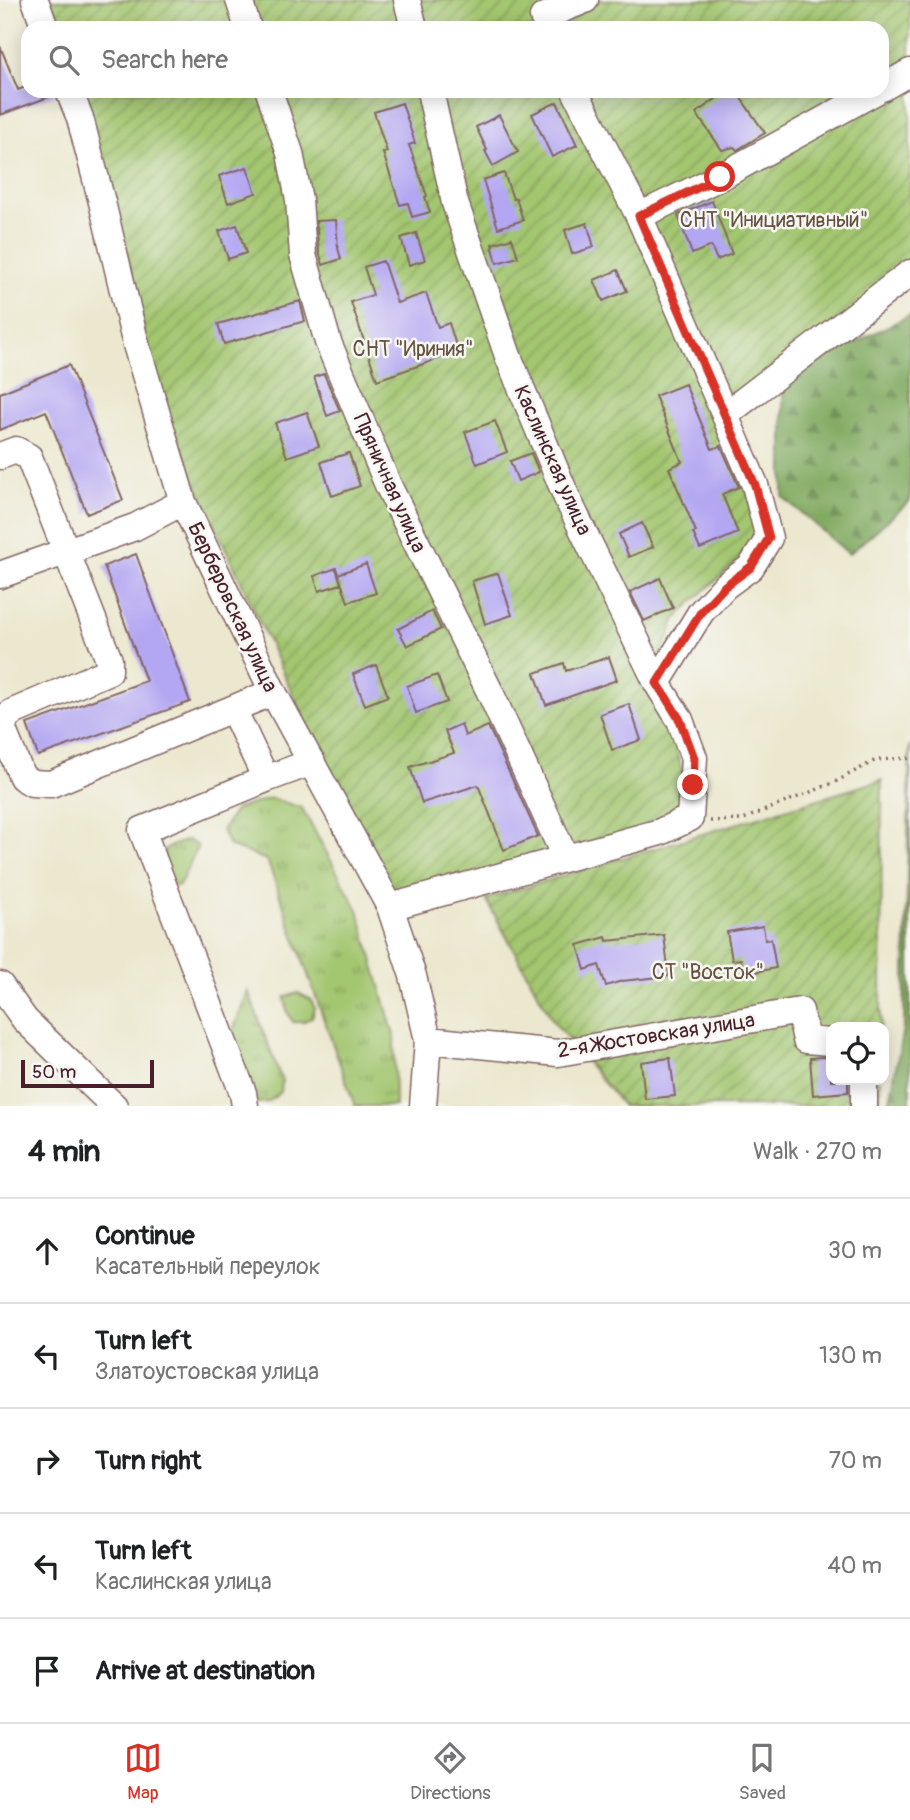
<!DOCTYPE html>
<meta charset="utf-8">
<style>
body{margin:0;font-family:Pangolin,sans-serif;background:#f2f2f2;color:#202124}
.controls{position:absolute;right:21px;bottom:21px;display:grid;overflow:hidden;border-radius:14px;box-shadow:0 4px 18px #0003}
.controls button{width:63px;height:63px;display:grid;place-items:center;padding:0;border:0;border-bottom:2px solid #e0e0e0;background:#fff;color:#202124;font:35px sans-serif}
.scale{position:absolute;left:21px;bottom:18px;width:133px;box-sizing:border-box;padding-left:7px;border:4px solid #4a1f2b;border-top:0;font-size:19px;line-height:24px;white-space:nowrap;color:#4a1f2b;-webkit-text-stroke:5px #f6f6f2;paint-order:stroke}
.stop{position:absolute;width:21px;height:21px;margin:-16px;border:5px solid #d93025;border-radius:50%;background:#fff}
.stop.end{background:#d93025;border-color:#fff;box-shadow:0 2px 7px #0008}
.list{margin:0;padding:0;list-style:none}
h2{display:flex;justify-content:space-between;align-items:center;height:91px;margin:0;padding:0 28px;font-size:30px}
h2 small{font-size:23px;font-weight:400;color:#757577}
.list li{display:grid;grid-template-columns:46px 1fr auto;gap:21px;align-items:center;box-sizing:border-box;height:105px;padding:0 28px;border-top:2px solid #e0e0e0}
.list b{display:block;font-size:26px;white-space:nowrap}
.list p{margin:0;font-size:23px;white-space:nowrap;color:#757577}
.list em{font-size:23px;font-style:normal;color:#757577}
.icon{flex:none;width:38px;height:38px;fill:none;stroke:currentColor;stroke-width:2;stroke-linecap:round;stroke-linejoin:round}
.map{position:relative;flex:none;width:910px;height:1106px;overflow:hidden}
.search{position:absolute;background:#fff;box-shadow:0 4px 18px #0003;left:21px;right:21px;top:21px;height:77px;display:flex;align-items:center;gap:18px;box-sizing:border-box;padding:0 24px;border-radius:21px;color:#757577;font-size:26px}
.sheet{height:616px;background:#fff}
nav{display:flex;justify-content:space-around;align-items:center;box-sizing:border-box;height:98px;border-top:2px solid #e0e0e0;background:#fff;font-size:19px;color:#757577}
nav a{display:grid;justify-items:center;gap:4px}
nav .on{color:#d93025}
.map>svg:first-child{display:block}
.grass{fill:url(#grass-tufts);stroke:#76724e;stroke-width:2}
.forest{fill:url(#forest-firs);stroke:#666546;stroke-width:2}
.garden{fill:url(#garden-furrows);stroke:#76724e;stroke-width:2}
.building{fill:#b3a6f2}
.lines{fill:none;stroke-linecap:round;stroke-linejoin:round}
.minor-casing{stroke:#836564;stroke-width:29}
.path{stroke:#836564;stroke-width:3.5;stroke-dasharray:2 5;stroke-linecap:butt}
.minor{stroke:#fff;stroke-width:26}
.route{stroke:#d93025;stroke-width:9}
.labels{text-anchor:middle;stroke-width:5;stroke-linejoin:round;paint-order:stroke}
.park-label{font-size:21px;fill:#655140;stroke:#f6f6f2}
.street-label{font-size:21px;fill:#4a1f2b;stroke:#f6f6f2}
</style>
<div class="map">
<svg width="910" height="1106" viewBox="0 0 910 1106">
<defs>
<pattern id="grass-tufts" width="24" height="20" patternUnits="userSpaceOnUse" patternTransform="scale(1.75)"><rect width="24" height="20" fill="#a3c670"/><path d="M3 7l-1-3M5 7V3M7 7l1-3M15 17l-1-3M17 17v-4M19 17l1-3" fill="none" stroke="#87a05c"/></pattern>
<pattern id="forest-firs" width="22" height="20" patternUnits="userSpaceOnUse" patternTransform="scale(1.75)"><rect width="22" height="20" fill="#82ab62"/><path d="M5 1l3.5 6h-7zM16 11l3.5 6h-7z" fill="#6c8b51"/></pattern>
<pattern id="garden-furrows" width="10" height="10" patternUnits="userSpaceOnUse" patternTransform="scale(1.75)"><rect width="10" height="10" fill="#a3c670"/><path d="M-1 1l2-2M0 10L10 0M9 11l2-2" fill="none" stroke="#87a05c"/></pattern>
</defs>
<rect width="100%" height="100%" fill="#f6f6f2"/>
<filter id="ink" filterUnits="userSpaceOnUse"><feTurbulence type="fractalNoise" baseFrequency=".0143" numOctaves="2"/><feDisplacementMap in="SourceGraphic" scale="14" xChannelSelector="R" yChannelSelector="G"/><feConvolveMatrix kernelMatrix="1 2 1 2 8 2 1 2 1" color-interpolation-filters="sRGB"/></filter>
<filter id="wash" filterUnits="userSpaceOnUse"><feTurbulence type="fractalNoise" baseFrequency=".00686" numOctaves="4" result="noise"/><feDisplacementMap in="SourceGraphic" scale="28" xChannelSelector="R" yChannelSelector="G"/><feGaussianBlur stdDeviation="1.57" result="paint"/><feColorMatrix in="noise" values="0 0 0 0 0 0 0 0 0 0 0 0 0 0 0 0 0 1.4 0 .05"/><feComposite in="paint" operator="in"/></filter>
<g filter="url(#wash)">
<rect width="100%" height="100%" fill="#ece8cf"/>
<path class="grass" d="M271,798L302,808L358,910L394,1035L395,1106H355L267,860L229,846L222,830L236,809Z
M188,840L198,846L179,886H173L162,862L165,849L176,844Z
M248,991L282,1081L281,1092L268,1102L256,1103L231,1036Z
M298,993L310,999L315,1008L312,1017L303,1022H293L287,1011L285,997Z"/>
<path class="forest" d="M910,315V501L849,554L783,497V388L778,381Z
M910,745V1106H889L904,1023Z"/>
<path class="garden" d="M42,0H910V280L723,422L764,539L694,600L676,619L658,664L665,711L691,802L669,824L389,903L156,397L133,274L77,91H882V28H53Z
M882,780L881,1027H831V1080H880V1106H623L553,1021L486,899Z"/>
<g id="blocks">
<path class="building" d="M0,46L18,90L28,86V91H54V95L0,115Z
M727,91H736L765,133L737,150L734,147L722,150L696,113Z
M557,102L577,145L552,157L532,114Z
M402,103L415,143L409,145L427,196L425,197L430,212L412,217L408,203L400,205L383,153L387,152L374,112Z
M499,115L518,152L493,166L485,151L487,150L476,127Z
M247,167L256,193L228,203L219,176Z
M504,173L513,199L516,198L523,220L498,228L483,180Z
M712,201L732,254L717,260L711,246L692,254L678,215Z
M336,220L338,248L341,259L323,265L319,252L316,221Z
M587,223L594,247L572,254L565,230Z
M237,225L246,253L228,259L219,231Z
M416,233L425,260L409,265L401,238Z
M512,238L518,257L497,263L492,244Z
M383,261L397,303L426,293L438,327L449,323L458,352L377,380L351,302L373,295L364,267Z
M618,270L627,291L603,301L594,280Z
M300,301L305,321L224,344L218,324Z
M69,365L123,500L87,514L46,411L0,430V393Z
M324,374L340,411L327,416L314,377Z
M685,384L712,449L721,446L739,487L722,494L738,533L700,549L693,533L696,532L669,468L682,462L655,396Z
M307,412L319,446L287,457L275,423Z
M495,421L507,452L477,464L465,432Z
M349,453L360,486L332,496L321,462Z
M531,453L539,472L518,481L510,461Z
M642,523L653,547L629,557L619,534Z
M136,554L190,702L38,756L27,724L146,681L104,566Z
M366,564L376,593L348,602L338,574Z
M336,568L341,584L319,591L314,576Z
M498,573L512,615L485,624L472,581Z
M660,578L673,608L644,621L630,592Z
M432,611L441,629L407,646L398,629Z
M609,657L617,680L546,705L535,673L564,663L566,671Z
M376,665L388,696L365,705L353,674Z
M437,675L447,702L416,713L407,686Z
M629,704L641,740L612,750L600,714Z
M461,724L465,736L488,726L538,836L504,850L478,785L422,803L410,767L454,753L445,731Z
M763,926L765,940L771,939L776,968L744,974L741,959L732,960L727,932Z
M664,935L669,976L622,981L606,986L599,965L585,970L578,945L606,937L607,941Z
M822,1057L831,1058V1080H848V1092L813,1095L810,1058Z
M670,1058L675,1096L645,1099L641,1062Z"/>
</g>
</g>
<g filter="url(#ink)">
<use href="#blocks" fill-opacity="0" stroke="#836564" stroke-width="2"/>
<g class="lines">
<g class="minor-casing">
<path id="minor" d="M35,0L45,28
M239,0L248,28
M407,0L414,28
M543,17L585,0
M882,88L910,72
M69,91L80,118L102,202L135,341L183,502L273,692L390,907L413,976L428,1040L423,1106
M269,91L290,153L299,200L303,255L328,342L388,485L489,690L565,857
M575,91L639,216L755,485L769,538L751,567L725,586L701,612L657,683
M639,216L720,177L876,91
M725,415L910,273
M0,456L16,450L29,457L109,660V671L13,712L5,717L3,730L22,777L32,783L51,784L273,692
M0,575L135,527L183,502
M233,709L266,779
M390,907L660,832L690,818L694,758L680,720L657,683L567,498L508,356L455,203L430,91
M0,985L25,1020L114,1106
M428,1040L558,1053L800,1011L806,1040L831,1042
M245,1106L243,1093L142,830L266,779L312,762
M864,1106V1080"/>
</g>
<path class="path" d="M710,821L741,820L833,783L876,760L910,758"/>
<use href="#minor" class="minor"/>
</g>
</g>
<g class="lines" filter="url(#ink)">
<path class="route" d="M693,785L694,758L680,720L657,683L701,612L725,586L751,567L769,538L755,485L639,216L720,177"/>
</g>
<g class="labels">
<g class="park-label">
<text x="774" y="227">СНТ "Инициативный"</text>
<text x="413" y="356">СНТ "Ириния"</text>
<text x="708" y="979">СТ "Восток"</text>
</g>
<g class="street-label">
<text transform="translate(553 460) rotate(66)" y="7">Каслинская улица</text>
<text transform="translate(390 483) rotate(66)" y="7">Пряничная улица</text>
<text transform="translate(233 607) rotate(65)" y="7">Берберовская улица</text>
<text transform="translate(656 1035) rotate(-9)" y="7">2-я Жостовская улица</text>
</g>
</g>
</svg>
<div class="controls">
<button><svg class="icon" aria-label="locate" viewBox="0 0 24 24"><circle cx="12" cy="12" r="6"/><path d="M12 2v4M12 18v4M2 12h4M18 12h4"/></svg></button>
</div>
<div class="scale">50 m</div>
<div class="stop" style="left:720px;top:177px"></div>
<div class="stop end" style="left:693px;top:785px"></div>
<div class="search"><svg class="icon" aria-label="search" viewBox="0 0 24 24"><circle cx="10" cy="10" r="6"/><path d="M15 15l6 6"/></svg>Search here</div>
</div>
<section class="sheet">
<h2>4 min<small>Walk · 270 m</small></h2>
<ul class="list">
<li><svg class="icon" aria-label="ahead" viewBox="0 0 24 24"><path d="M12 20V5M6 11l6-6 6 6"/></svg><div><b>Continue</b><p>Касательный переулок</p></div><em>30 m</em></li>
<li><svg class="icon" aria-label="left" viewBox="0 0 24 24"><path d="M17 20v-9H6M10 6l-5 5 5 5"/></svg><div><b>Turn left</b><p>Златоустовская улица</p></div><em>130 m</em></li>
<li><svg class="icon" aria-label="right" viewBox="0 0 24 24"><path d="M7 20v-9h11M14 6l5 5-5 5"/></svg><div><b>Turn right</b></div><em>70 m</em></li>
<li><svg class="icon" aria-label="left" viewBox="0 0 24 24"><path d="M17 20v-9H6M10 6l-5 5 5 5"/></svg><div><b>Turn left</b><p>Каслинская улица</p></div><em>40 m</em></li>
<li><svg class="icon" aria-label="arrive" viewBox="0 0 24 24"><path d="M6 21V4h12l-3 4 3 4H6"/></svg><div><b>Arrive at destination</b></div></li>
</ul>
</section>
<nav>
<a class="on"><svg class="icon" aria-label="map" viewBox="0 0 24 24"><path d="M3 6l6-2 6 2 6-2v14l-6 2-6-2-6 2zM9 4v14M15 6v14"/></svg>Map</a>
<a><svg class="icon" aria-label="directions" viewBox="0 0 24 24"><path d="M12 3l9 9-9 9-9-9zM9 14v-3h6M13 9l2 2-2 2"/></svg>Directions</a>
<a><svg class="icon" aria-label="saved" viewBox="0 0 24 24"><path d="M7 4h10v16l-5-4-5 4z"/></svg>Saved</a>
</nav>
